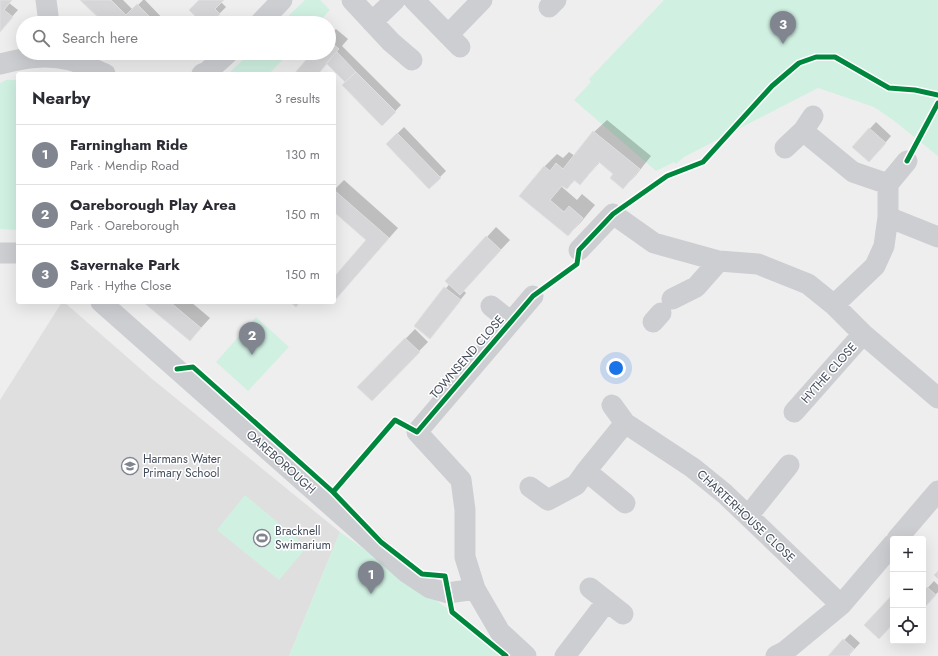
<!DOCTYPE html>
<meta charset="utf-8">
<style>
body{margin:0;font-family:Jost,sans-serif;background:#f2f2f3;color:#2b2b33}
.controls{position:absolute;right:12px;bottom:12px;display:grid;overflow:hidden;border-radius:4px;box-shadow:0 4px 16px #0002}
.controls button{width:36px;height:36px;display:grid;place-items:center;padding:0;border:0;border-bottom:1px solid #e1e1e2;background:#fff;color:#2b2b33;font:20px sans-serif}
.you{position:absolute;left:616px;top:368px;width:14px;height:14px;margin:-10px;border:3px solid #fff;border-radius:50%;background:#1a73e8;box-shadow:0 0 0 6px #1a73e833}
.badge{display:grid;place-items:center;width:26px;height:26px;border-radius:50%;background:#80858f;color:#fff;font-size:13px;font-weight:700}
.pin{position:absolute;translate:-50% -33px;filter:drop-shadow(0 1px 2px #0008)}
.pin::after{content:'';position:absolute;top:21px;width:14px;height:12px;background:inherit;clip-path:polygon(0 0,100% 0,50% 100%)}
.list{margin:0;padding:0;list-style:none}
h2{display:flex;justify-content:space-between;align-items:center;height:52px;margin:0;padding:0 16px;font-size:17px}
h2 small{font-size:13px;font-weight:400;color:#7c7c81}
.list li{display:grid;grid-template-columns:26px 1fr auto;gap:12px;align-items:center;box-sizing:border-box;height:60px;padding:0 16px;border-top:1px solid #e1e1e2}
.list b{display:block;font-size:15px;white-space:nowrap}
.list p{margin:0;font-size:13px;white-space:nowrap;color:#7c7c81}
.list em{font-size:13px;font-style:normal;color:#7c7c81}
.icon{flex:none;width:22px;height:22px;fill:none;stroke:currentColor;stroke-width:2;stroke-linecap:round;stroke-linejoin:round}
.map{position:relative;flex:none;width:938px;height:656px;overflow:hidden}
.search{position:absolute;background:#fff;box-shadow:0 4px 16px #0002;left:16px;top:16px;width:320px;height:44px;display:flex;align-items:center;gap:10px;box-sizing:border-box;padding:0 14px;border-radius:22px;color:#7c7c81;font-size:15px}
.panel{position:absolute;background:#fff;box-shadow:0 4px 16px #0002;left:16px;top:72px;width:320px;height:232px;border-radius:4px}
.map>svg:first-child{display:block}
.education{fill:#e0dfe0}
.green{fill:#d0f0e2}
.shadow{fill:#0003}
.building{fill:#d6d6d8;stroke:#e0dfe1}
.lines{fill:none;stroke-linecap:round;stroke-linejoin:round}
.minor{stroke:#ccced2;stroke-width:21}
.cycleway-casing{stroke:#fff;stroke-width:8}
.cycleway{stroke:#00873e;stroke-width:5}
.labels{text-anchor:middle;stroke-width:3;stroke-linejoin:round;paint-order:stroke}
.street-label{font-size:12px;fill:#444c5c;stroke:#fff}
.poi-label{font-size:12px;fill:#444c5c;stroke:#fff;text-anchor:start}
</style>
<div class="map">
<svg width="938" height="656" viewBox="0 0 938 656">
<rect width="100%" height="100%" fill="#efeeee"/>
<path class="education" d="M62,302H64L151,378L340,532L289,656H0V400Z"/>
<path class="green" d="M305,0H320L330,10L318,23H281Z
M664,0H938V156L893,120L874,107L818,88L684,157L676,164L674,162L656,171L574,100L591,82L589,79Z
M250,53H289L269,74H228Z
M6,80H18V230L0,229V83Z
M256,317L289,347L248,391L216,362Z
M245,495L307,547L279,580L217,530Z
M340,532L514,656H289Z"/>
<path class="shadow" d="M0,0H12L9,3L18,10L0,30Z
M82,0H123L133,10L143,0H145L167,23H105Z
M200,0H223L221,2L226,7L210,23H204Z
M336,29L348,39L342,46L401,105L382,125L346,82L327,63L318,74H295L313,53H329V35Z
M607,120L651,156L636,175L623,188L614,174L600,162L580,184L575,180L567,188L563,185L562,187L577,200L582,194L595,205L581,222L568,235L521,196L545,166L557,154L563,158L569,152L575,156L594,132Z
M876,122L891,136L875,155L853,147Z
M404,127L446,171L429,188L387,144Z
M344,180L398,228L345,288L334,296V278L368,239L334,210V190Z
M496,227L510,240L463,290L466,293L430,337L416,326L487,237Z
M145,302H191L210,318L190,340Z
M415,329L428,342L372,399L359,387Z
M934,581L938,585V592L923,608V593Z
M850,634L860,643L849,655L850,656H829Z"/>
<path class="building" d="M0,0H12L4,10L13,17L0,32Z
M80,0H111L126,15L137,4L150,17L144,23H104Z
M199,0H224L215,9L220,14L212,23H202L189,10Z
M149,18L154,23H144Z
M329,40L339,49L318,74H294L312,53H329Z
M337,52L356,72L345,82L326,63Z
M159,53H167L163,57Z
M356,72L396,112L382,126L342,85Z
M869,128L886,143L869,162L852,147Z
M593,131L640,169L623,189L610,178L613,174L599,162L580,185L574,180L567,189L562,186L550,200L564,212L569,206L583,218L568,236L519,196L544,166L550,171L556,163L563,169Z
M397,133L441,178L429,189L386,144Z
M334,190L389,238L336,299L334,297V277L366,240L334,212Z
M486,236L501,250L460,295L445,281Z
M444,287L461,300L430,339L414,326Z
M143,302H170L201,328L190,341Z
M290,302H300L296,307Z
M405,338L420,352L372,401L357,387Z
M938,571V579L934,575Z
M927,587L936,595L923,609V592Z
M893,594V624L879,639L864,625Z
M843,639L854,649L848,656H828Z"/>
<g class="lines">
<path class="minor" d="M46,0L49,23
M352,0L391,42L412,60
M414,0L460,47
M549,7L556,0
M372,22L395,0
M260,23L282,0
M448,35L482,0
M0,64C23,58 46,54 70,60C82,63 93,69 105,74
M202,74L207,72L228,53
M803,131L853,172L888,184
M785,148L803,131L813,116
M888,217L938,237
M579,250L613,214L654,243L719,261L758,264L808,284L834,305L863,334L938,398
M0,253H18
M672,299L696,287L719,261
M101,302L406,572L430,588L448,593L475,589
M834,305L875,266L884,246L888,217V184L907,161
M491,306L511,322
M653,322L661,313
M612,405L625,423
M794,412L863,334
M530,487L548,500L576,485L586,471
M625,503L586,471L625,423L693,468L725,494L841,605
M748,516L789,465
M897,539L938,491
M590,588L623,614
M526,656L500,632L475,589L465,557V510L461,480L417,432L533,296
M565,656L607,601
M776,656L784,652L841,605L893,544"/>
<g class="cycleway-casing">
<path id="cycleway" d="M907,161L938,103
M177,369L193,367L333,492L381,542L422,574L445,576L452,612L506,656
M333,492L395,420L417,432L533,296L577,264L579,250L613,214L667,176L703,162L772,86L799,63L816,57H835L889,88L915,90L938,95"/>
</g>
<use href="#cycleway" class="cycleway"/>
</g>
<defs>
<g id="school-ring" transform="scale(0.9)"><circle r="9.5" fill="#fff" stroke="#80858f" stroke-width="1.5"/><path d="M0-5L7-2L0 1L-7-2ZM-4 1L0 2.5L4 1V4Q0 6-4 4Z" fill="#80858f"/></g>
<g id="stadium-ring" transform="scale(0.9)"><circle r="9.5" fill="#fff" stroke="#80858f" stroke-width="1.5"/><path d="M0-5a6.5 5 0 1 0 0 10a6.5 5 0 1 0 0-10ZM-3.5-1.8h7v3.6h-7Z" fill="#80858f"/></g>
</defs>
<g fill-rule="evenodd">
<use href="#school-ring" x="130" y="466"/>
<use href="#stadium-ring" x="262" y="538"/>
</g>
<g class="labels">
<g class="street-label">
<text transform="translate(467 357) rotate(-49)" y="4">TOWNSEND CLOSE</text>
<text transform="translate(829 373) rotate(-48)" y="4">HYTHE CLOSE</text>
<text transform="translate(281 462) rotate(42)" y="4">OAREBOROUGH</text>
<text transform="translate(746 516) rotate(43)" y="4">CHARTERHOUSE CLOSE</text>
</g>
<g class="poi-label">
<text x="143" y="463">Harmans Water<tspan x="143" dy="14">Primary School</tspan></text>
<text x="275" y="535">Bracknell<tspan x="275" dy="14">Swimarium</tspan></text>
</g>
</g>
</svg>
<div class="controls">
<button>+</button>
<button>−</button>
<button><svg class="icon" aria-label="locate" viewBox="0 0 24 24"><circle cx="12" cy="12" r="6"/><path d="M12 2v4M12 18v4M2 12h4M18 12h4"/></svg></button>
</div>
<div class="you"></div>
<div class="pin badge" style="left:371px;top:594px">1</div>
<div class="pin badge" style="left:252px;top:355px">2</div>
<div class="pin badge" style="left:783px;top:44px">3</div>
<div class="search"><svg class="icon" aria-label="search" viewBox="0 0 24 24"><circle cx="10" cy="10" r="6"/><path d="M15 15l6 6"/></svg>Search here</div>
<section class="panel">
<h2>Nearby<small>3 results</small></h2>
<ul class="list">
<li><span class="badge">1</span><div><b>Farningham Ride</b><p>Park · Mendip Road</p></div><em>130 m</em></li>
<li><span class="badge">2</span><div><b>Oareborough Play Area</b><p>Park · Oareborough</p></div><em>150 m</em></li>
<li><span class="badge">3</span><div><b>Savernake Park</b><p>Park · Hythe Close</p></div><em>150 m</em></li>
</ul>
</section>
</div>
